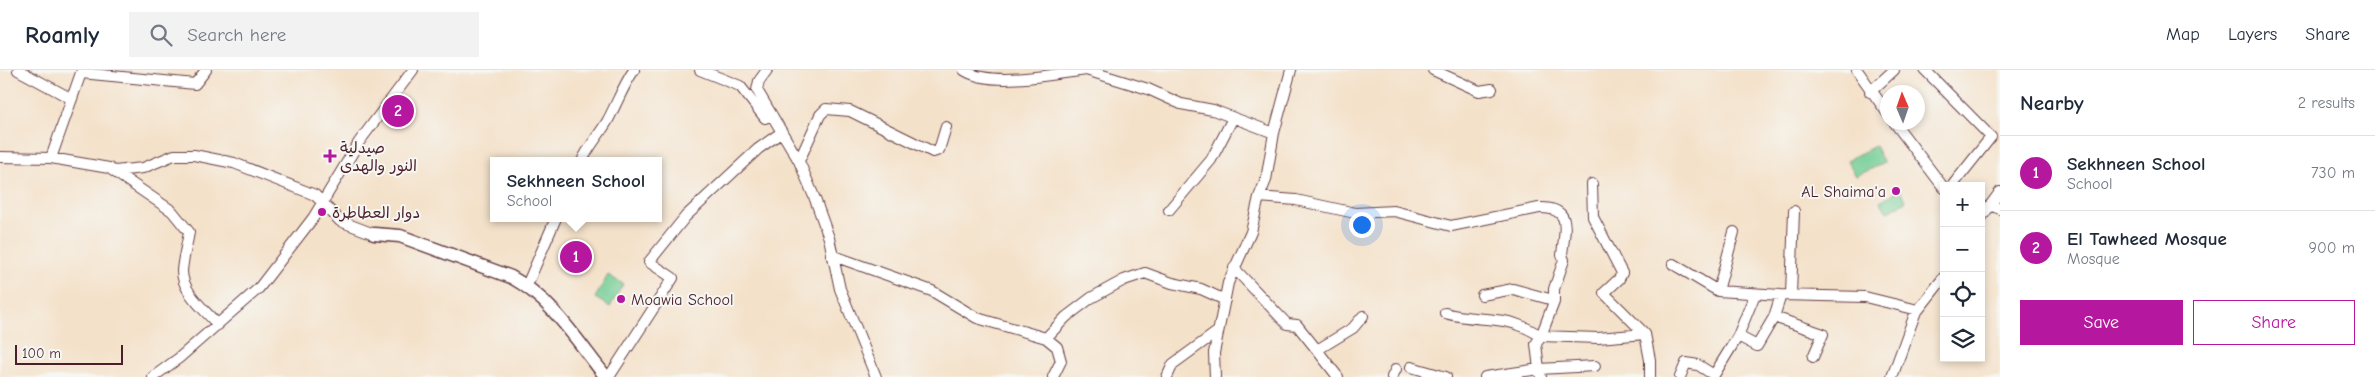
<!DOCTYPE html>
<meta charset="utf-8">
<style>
body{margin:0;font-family:"Comic Neue","Playpen Sans Arabic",sans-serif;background:#f2f2f3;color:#1f2937}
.controls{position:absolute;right:15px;bottom:15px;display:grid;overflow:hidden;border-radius:0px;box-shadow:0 2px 8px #0003}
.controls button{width:45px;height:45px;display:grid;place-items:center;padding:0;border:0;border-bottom:1px solid #e0e1e3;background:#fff;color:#1f2937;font:25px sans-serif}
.compass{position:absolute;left:1880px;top:15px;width:45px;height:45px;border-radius:50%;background:#fff;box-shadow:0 2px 8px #0003;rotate:358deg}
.scale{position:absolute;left:15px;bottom:12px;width:108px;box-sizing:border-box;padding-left:5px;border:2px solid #4a1f2b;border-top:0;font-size:14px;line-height:18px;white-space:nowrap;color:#4a1f2b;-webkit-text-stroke:4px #f6f6f2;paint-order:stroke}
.you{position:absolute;left:1361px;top:154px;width:18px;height:18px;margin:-12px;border:4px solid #fff;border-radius:50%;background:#1a73e8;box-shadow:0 0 0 8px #1a73e833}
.badge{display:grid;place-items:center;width:32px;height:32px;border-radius:50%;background:#b5179e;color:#fff;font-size:16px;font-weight:700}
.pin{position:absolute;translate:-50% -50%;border:2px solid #fff;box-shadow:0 1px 5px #0006}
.popup{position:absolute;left:490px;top:87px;width:172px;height:65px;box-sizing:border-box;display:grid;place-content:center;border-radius:0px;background:#fff;filter:drop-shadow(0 1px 4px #0005);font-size:16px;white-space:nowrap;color:#747a83}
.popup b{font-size:19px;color:#1f2937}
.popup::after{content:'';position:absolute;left:50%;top:100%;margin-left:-10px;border:10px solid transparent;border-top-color:#fff}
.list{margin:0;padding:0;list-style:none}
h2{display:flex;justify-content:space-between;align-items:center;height:65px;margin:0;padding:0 20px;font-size:21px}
h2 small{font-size:16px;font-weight:400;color:#747a83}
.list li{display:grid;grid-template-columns:32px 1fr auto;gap:15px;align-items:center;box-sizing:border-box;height:75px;padding:0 20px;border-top:1px solid #e0e1e3}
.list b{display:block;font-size:19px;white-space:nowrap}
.list p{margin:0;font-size:16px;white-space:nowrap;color:#747a83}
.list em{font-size:16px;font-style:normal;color:#747a83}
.actions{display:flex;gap:10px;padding:15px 20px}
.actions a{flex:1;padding:11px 0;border:1px solid #b5179e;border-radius:0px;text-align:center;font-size:18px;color:#b5179e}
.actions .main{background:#b5179e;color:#fff}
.icon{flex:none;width:28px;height:28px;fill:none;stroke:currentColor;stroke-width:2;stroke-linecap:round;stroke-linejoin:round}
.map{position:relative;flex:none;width:2000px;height:307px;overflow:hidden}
header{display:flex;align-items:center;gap:30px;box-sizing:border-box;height:70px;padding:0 25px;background:#fff;border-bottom:1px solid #e0e1e3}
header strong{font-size:24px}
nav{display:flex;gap:28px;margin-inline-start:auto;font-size:18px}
.search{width:350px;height:45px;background:#f2f2f3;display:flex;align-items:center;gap:12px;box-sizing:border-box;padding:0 18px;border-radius:0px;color:#747a83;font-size:19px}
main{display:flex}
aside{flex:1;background:#fff}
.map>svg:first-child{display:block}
.green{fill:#74ce95;stroke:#5f7660}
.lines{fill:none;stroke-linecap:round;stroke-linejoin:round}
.minor-casing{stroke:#643c43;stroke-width:12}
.major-casing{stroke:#643c43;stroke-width:15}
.minor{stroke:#fff;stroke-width:10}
.major{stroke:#fff;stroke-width:12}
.poi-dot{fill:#b5179e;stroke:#f6f6f2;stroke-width:2}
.labels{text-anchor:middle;stroke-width:4;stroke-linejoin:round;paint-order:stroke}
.poi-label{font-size:16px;fill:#4a1f2b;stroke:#f6f6f2;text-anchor:start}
</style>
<header>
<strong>Roamly</strong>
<div class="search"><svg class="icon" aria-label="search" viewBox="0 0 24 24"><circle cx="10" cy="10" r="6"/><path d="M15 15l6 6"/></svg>Search here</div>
<nav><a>Map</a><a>Layers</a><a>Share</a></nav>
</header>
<main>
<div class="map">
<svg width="2000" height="307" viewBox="0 0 2000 307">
<rect width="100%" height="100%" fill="#f6f6f2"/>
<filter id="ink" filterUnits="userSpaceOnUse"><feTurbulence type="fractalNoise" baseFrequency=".02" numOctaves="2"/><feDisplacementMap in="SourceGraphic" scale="10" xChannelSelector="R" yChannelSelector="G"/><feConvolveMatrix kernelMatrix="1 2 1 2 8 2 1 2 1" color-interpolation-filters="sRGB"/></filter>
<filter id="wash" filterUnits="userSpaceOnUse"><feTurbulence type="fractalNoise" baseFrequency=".0096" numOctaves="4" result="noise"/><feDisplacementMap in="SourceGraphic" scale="20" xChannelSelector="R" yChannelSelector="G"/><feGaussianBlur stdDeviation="1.12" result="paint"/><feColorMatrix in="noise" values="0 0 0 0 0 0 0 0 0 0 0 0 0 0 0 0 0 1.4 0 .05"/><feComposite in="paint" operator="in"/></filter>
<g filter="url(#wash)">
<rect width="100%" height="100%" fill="#f4e1c9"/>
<path class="green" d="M1875,76L1884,93L1856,106L1847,90Z
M1900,120L1906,131L1887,142L1880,131Z
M608,205L623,214L610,237L595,228Z"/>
</g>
<g filter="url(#ink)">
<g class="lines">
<g class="minor-casing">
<path id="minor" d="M18,0L72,29
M700,0L740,16L765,48L772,45
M767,0L759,11L757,20L799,91L815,129L829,168L840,219L876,307
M964,0C990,18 1054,4 1086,0
M1086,0L1148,19L1181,34L1213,40L1274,63
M1433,0L1479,21L1492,19
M1857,0L1888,44
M1925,0L1991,67L1952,116
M81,3L195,14L206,0
M1870,22L1894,0
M1894,52L1944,118
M0,87L51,88L109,98L172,141L189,162C187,176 183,187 182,201C182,222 205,240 218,255
M51,88L82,0
M582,91C589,76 600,64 608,50C617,33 623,16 634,0
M799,91L820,45L826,39L850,41L933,82L939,80L946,57
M115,101L143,98L174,85H194L234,93L315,125L340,151L374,164
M1592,114L1593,147L1622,203L1619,209L1604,223L1645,264L1650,290V307
M1259,127L1296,130L1355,143L1394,141L1451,156L1539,138C1574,137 1564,161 1562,185L1564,190L1554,219V232L1541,266C1529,259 1518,253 1504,251C1484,248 1465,249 1445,243
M1990,135L2000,139
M1169,140L1211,90L1233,48
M1981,148L2000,122
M1734,162L1718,221L1781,225L1865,227L1918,240
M831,185L932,221L977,248L1046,268L1057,277L1061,291L1053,307
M1673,194L1718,221
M1234,198L1287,254L1297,255L1317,280
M527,215L556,148
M1482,225L1513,219L1553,230
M1791,225L1794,141
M1774,247L1823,264L1813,287
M1738,266L1757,276L1774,247L1781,225
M1046,268L1066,247L1091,228L1124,210L1145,203L1172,213L1201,219L1225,230
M1595,296L1539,299L1536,274L1541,266L1598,268L1645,264
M1411,297L1446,307
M153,307L179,288L259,218L313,148L359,72L413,0
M609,307L673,208L649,192L686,146L758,79L782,62
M1167,307L1173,294L1217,262
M1215,307L1214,283L1228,213L1251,162L1259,127L1266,110L1274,63L1291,0
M1338,307L1317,280L1353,258L1363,246
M1392,307L1396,299
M1485,307L1539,299L1541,307
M1680,307L1686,293L1698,295L1714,305L1738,266L1755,224
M1892,307L1915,244L1944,207"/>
</g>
<g class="major-casing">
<path id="major" d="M374,164L400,166L511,207C552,229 577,271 606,307"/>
</g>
<use href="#minor" class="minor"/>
<use href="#major" class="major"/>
</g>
</g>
<g class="poi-dot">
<path d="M327.5 78.5h5v5h5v5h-5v5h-5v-5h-5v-5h5z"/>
<circle cx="1896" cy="121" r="5"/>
<circle cx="322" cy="142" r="5"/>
<circle cx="621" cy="229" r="5"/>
</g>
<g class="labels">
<g class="poi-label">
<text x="340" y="83">صيدلية<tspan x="340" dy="18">النور والهدى</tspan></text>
<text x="1886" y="127" text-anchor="end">AL Shaima'a</text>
<text x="332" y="148">دوار العطاطرة</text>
<text x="631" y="235">Moawia School</text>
</g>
</g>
</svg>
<div class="controls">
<button>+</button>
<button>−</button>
<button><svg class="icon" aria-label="locate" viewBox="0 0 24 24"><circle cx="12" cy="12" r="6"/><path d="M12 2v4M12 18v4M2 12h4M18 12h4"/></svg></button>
<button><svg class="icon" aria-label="layers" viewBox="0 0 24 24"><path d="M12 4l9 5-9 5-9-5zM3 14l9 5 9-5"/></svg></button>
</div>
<svg class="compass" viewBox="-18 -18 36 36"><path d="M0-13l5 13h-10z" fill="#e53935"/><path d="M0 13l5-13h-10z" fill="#747a83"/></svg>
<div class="scale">100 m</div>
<div class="you"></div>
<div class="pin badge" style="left:576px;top:187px">1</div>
<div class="popup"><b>Sekhneen School</b>School</div>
<div class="pin badge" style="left:398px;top:41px">2</div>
</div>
<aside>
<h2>Nearby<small>2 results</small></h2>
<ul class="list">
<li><span class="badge">1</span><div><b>Sekhneen School</b><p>School</p></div><em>730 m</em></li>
<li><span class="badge">2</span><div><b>El Tawheed Mosque</b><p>Mosque</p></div><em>900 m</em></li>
</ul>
<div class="actions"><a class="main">Save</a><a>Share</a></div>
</aside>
</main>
